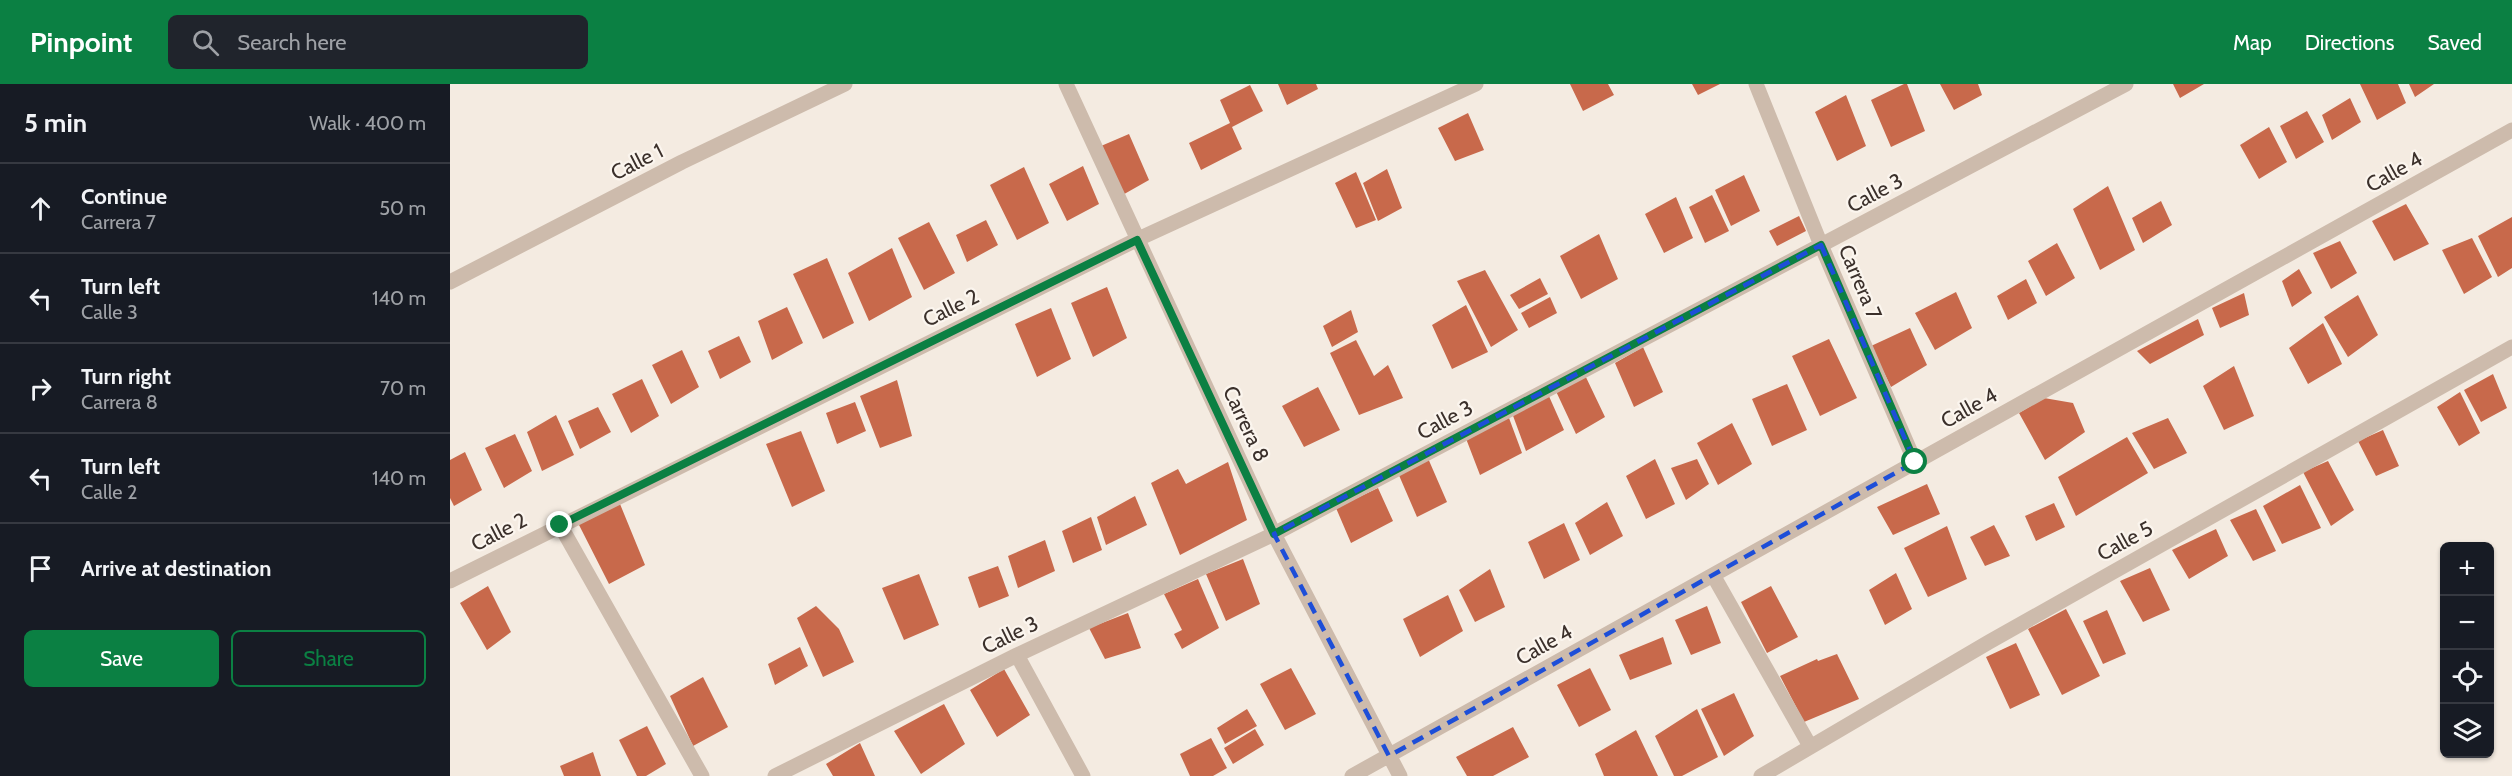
<!DOCTYPE html>
<meta charset="utf-8">
<style>
body{margin:0;font-family:Cabin,sans-serif;background:#20242c;color:#f1f3f6}
.controls{position:absolute;right:18px;bottom:18px;display:grid;overflow:hidden;border-radius:9px;box-shadow:0 2px 4px #0004}
.controls button{width:54px;height:54px;display:grid;place-items:center;padding:0;border:0;border-bottom:2px solid #363941;background:#171b24;color:#f1f3f6;font:30px sans-serif}
.stop{position:absolute;width:18px;height:18px;margin:-14px;border:4px solid #0b8043;border-radius:50%;background:#fff}
.stop.end{background:#0b8043;border-color:#fff;box-shadow:0 2px 6px #0008}
.list{margin:0;padding:0;list-style:none}
h2{display:flex;justify-content:space-between;align-items:center;height:78px;margin:0;padding:0 24px;font-size:26px}
h2 small{font-size:20px;font-weight:400;color:#9ea1a6}
.list li{display:grid;grid-template-columns:39px 1fr auto;gap:18px;align-items:center;box-sizing:border-box;height:90px;padding:0 24px;border-top:2px solid #363941}
.list b{display:block;font-size:22px;white-space:nowrap}
.list p{margin:0;font-size:20px;white-space:nowrap;color:#9ea1a6}
.list em{font-size:20px;font-style:normal;color:#9ea1a6}
.actions{display:flex;gap:12px;padding:18px 24px}
.actions a{flex:1;padding:14px 0;border:2px solid #0b8043;border-radius:9px;text-align:center;font-size:21px;color:#0b8043}
.actions .main{background:#0b8043;color:#fff}
.icon{flex:none;width:33px;height:33px;fill:none;stroke:currentColor;stroke-width:2;stroke-linecap:round;stroke-linejoin:round}
.map{position:relative;flex:none;width:2062px;height:692px;overflow:hidden}
header{display:flex;align-items:center;gap:36px;box-sizing:border-box;height:84px;padding:0 30px;background:#0b8043;color:#fff}
header strong{font-size:28px}
nav{display:flex;gap:33px;margin-inline-start:auto;font-size:21px}
.search{width:420px;height:54px;background:#20242c;display:flex;align-items:center;gap:15px;box-sizing:border-box;padding:0 21px;border-radius:9px;color:#9ea1a6;font-size:22px}
main{display:flex}
aside{flex:1;background:#171b24}
.map>svg:first-child{display:block}
.building{fill:#c8694b}
.lines{fill:none;stroke-linecap:round;stroke-linejoin:round}
.minor{stroke:#cdbbac;stroke-width:15}
.route{stroke:#0b8043;stroke-width:8}
.marked{fill:none;stroke:#1d4ed8;stroke-width:4.5;stroke-dasharray:12 8;stroke-linejoin:round}
.labels{text-anchor:middle;stroke-width:4.5;stroke-linejoin:round;paint-order:stroke}
.street-label{font-size:21px;fill:#3b302b;stroke:#fbf5ee}
</style>
<header>
<strong>Pinpoint</strong>
<div class="search"><svg class="icon" aria-label="search" viewBox="0 0 24 24"><circle cx="10" cy="10" r="6"/><path d="M15 15l6 6"/></svg>Search here</div>
<nav><a>Map</a><a>Directions</a><a>Saved</a></nav>
</header>
<main>
<aside>
<h2>5 min<small>Walk · 400 m</small></h2>
<ul class="list">
<li><svg class="icon" aria-label="ahead" viewBox="0 0 24 24"><path d="M12 20V5M6 11l6-6 6 6"/></svg><div><b>Continue</b><p>Carrera 7</p></div><em>50 m</em></li>
<li><svg class="icon" aria-label="left" viewBox="0 0 24 24"><path d="M17 20v-9H6M10 6l-5 5 5 5"/></svg><div><b>Turn left</b><p>Calle 3</p></div><em>140 m</em></li>
<li><svg class="icon" aria-label="right" viewBox="0 0 24 24"><path d="M7 20v-9h11M14 6l5 5-5 5"/></svg><div><b>Turn right</b><p>Carrera 8</p></div><em>70 m</em></li>
<li><svg class="icon" aria-label="left" viewBox="0 0 24 24"><path d="M17 20v-9H6M10 6l-5 5 5 5"/></svg><div><b>Turn left</b><p>Calle 2</p></div><em>140 m</em></li>
<li><svg class="icon" aria-label="arrive" viewBox="0 0 24 24"><path d="M6 21V4h12l-3 4 3 4H6"/></svg><div><b>Arrive at destination</b></div></li>
</ul>
<div class="actions"><a class="main">Save</a><a>Share</a></div>
</aside>
<div class="map">
<svg width="2062" height="692" viewBox="0 0 2062 692">
<rect width="100%" height="100%" fill="#f4ebe1"/>
<path class="building" d="M828,0H866L868,5L837,21Z
M1120,0H1158L1164,11L1133,27Z
M1242,0H1270L1248,11Z
M1454,0H1457L1475,47L1441,63L1421,16Z
M1490,0H1528L1532,11L1504,26Z
M1723,0H1754L1730,14Z
M1910,0H1948L1956,19L1927,36Z
M1959,0H1984L1965,13Z
M800,1L813,27L782,43L792,65L751,86L739,59L780,39L770,16Z
M1396,11L1416,62L1387,77L1365,28Z
M1900,14L1911,38L1882,56L1872,31Z
M1857,27L1874,58L1846,75L1830,42Z
M1018,29L1034,66L1005,77L988,44Z
M1819,43L1837,78L1809,95L1790,61Z
M679,50L699,96L669,113L644,65Z
M633,82L649,120L617,137L599,100Z
M574,83L599,139L567,156L540,101Z
M937,85L952,124L928,137L913,99Z
M906,88L926,136L906,144L885,99Z
M1294,91L1310,127L1281,142L1265,106Z
M1658,102L1685,166L1650,186L1623,125Z
M1262,111L1279,147L1255,159L1239,123Z
M1226,113L1243,154L1214,169L1195,130Z
M1711,117L1722,141L1693,159L1682,134Z
M1956,120L1979,160L1944,177L1922,137Z
M1349,132L1356,147L1327,162L1319,147Z
M2062,133V184L2048,193L2028,152Z
M536,136L548,161L517,178L506,151Z
M479,138L505,189L474,206L448,154Z
M1149,150L1168,195L1131,215L1110,172Z
M2022,154L2042,193L2014,210L1992,166Z
M1890,157L1907,189L1881,205L1863,169Z
M1607,159L1625,194L1596,212L1578,177Z
M442,164L462,213L419,237L398,189Z
M377,174L404,239L373,255L343,190Z
M1849,185L1862,209L1842,223L1832,197Z
M1035,186L1068,246L1041,263L1007,197Z
M1090,194L1098,210L1069,225L1060,211Z
M1576,195L1587,219L1558,236L1547,212Z
M657,203L677,254L643,273L621,219Z
M1506,208L1522,244L1485,266L1465,229Z
M1794,209L1799,231L1770,244L1762,224Z
M1908,211L1928,251L1898,273L1874,233Z
M1100,213L1107,229L1079,244L1071,229Z
M1016,221L1038,268L1002,285L982,241Z
M337,223L353,259L322,276L308,237Z
M601,224L621,275L587,293L565,240Z
M901,226L908,248L882,263L873,242Z
M1748,235L1754,251L1700,280L1687,267Z
M1873,239L1892,280L1858,300L1839,264Z
M1460,244L1477,281L1441,303L1421,262Z
M289,252L301,278L270,295L258,267Z
M1379,255L1407,314L1370,332L1342,272Z
M906,256L924,292L938,281L953,314L909,331L880,269Z
M1193,263L1213,308L1184,323L1165,279Z
M232,266L249,303L221,320L202,281Z
M1784,282L1804,332L1774,346L1753,302Z
M1133,287L1155,333L1126,350L1104,303Z
M2043,290L2057,324L2031,338L2014,306Z
M192,295L209,332L181,349L162,310Z
M447,296L462,352L430,364L410,312Z
M1337,300L1357,346L1322,362L1302,315Z
M868,303L890,346L854,363L832,322Z
M2010,308L2030,349L2009,362L1987,323Z
M1098,310L1114,346L1076,367L1062,329Z
M1594,314L1623,319L1635,348L1595,376L1569,329Z
M405,318L416,347L387,360L376,329Z
M148,323L161,348L130,365L118,337Z
M106,331L124,371L92,387L77,348Z
M1059,334L1072,369L1030,391L1015,352Z
M1718,334L1737,369L1704,385L1682,349Z
M1282,339L1302,380L1268,401L1247,359Z
M1933,346L1949,382L1926,392L1908,357Z
M351,347L375,407L342,423L316,360Z
M65,350L82,387L54,404L35,364Z
M1677,353L1698,389L1626,432L1608,393Z
M15,368L32,406L4,422L0,414V376Z
M977,372L997,418L967,433L948,389Z
M1205,375L1225,420L1196,435L1176,392Z
M1247,375L1259,400L1236,416L1221,384Z
M1878,377L1904,426L1881,442L1853,388Z
M778,378L797,436L730,471L701,399L728,385L736,400Z
M1477,400L1490,430L1443,451L1427,423Z
M1850,401L1871,444L1832,460L1813,422Z
M928,404L943,437L901,459L886,424Z
M685,412L697,441L656,461L647,433Z
M1157,418L1173,452L1140,471L1125,439Z
M1604,419L1615,443L1586,457L1575,432Z
M170,420L195,481L159,500L128,439Z
M1806,425L1826,467L1803,477L1780,436Z
M641,433L652,466L623,479L612,447Z
M1114,439L1130,476L1094,495L1078,458Z
M1544,441L1560,472L1535,482L1520,453Z
M1497,442L1517,495L1478,513L1454,464Z
M1766,445L1778,472L1739,495L1722,466Z
M595,456L605,487L568,504L558,472Z
M793,475L810,520L776,537L756,490Z
M548,482L559,512L529,524L518,493Z
M1700,484L1720,526L1693,538L1670,497Z
M1040,485L1055,523L1025,538L1009,506Z
M1446,489L1462,525L1435,541L1419,506Z
M469,490L489,541L454,556L432,504Z
M748,495L769,544L732,565L724,550L732,546L714,510Z
M38,502L61,548L37,566L10,519Z
M1321,502L1348,553L1317,569L1291,518Z
M998,511L1013,547L970,573L953,535Z
M366,522L389,545L404,578L373,593L347,534Z
M1257,522L1271,559L1241,571L1225,536Z
M1616,525L1650,592L1612,611L1578,545Z
M1657,526L1676,570L1653,580L1633,537Z
M678,529L691,564L655,575L639,544Z
M1213,553L1222,580L1180,596L1169,571Z
M1566,559L1590,611L1560,625L1536,573Z
M350,563L358,582L325,601L318,580Z
M1387,570L1409,615L1354,638L1330,592L1367,575L1368,577Z
M841,584L866,630L835,646L810,600Z
M1140,584L1161,626L1129,643L1107,601Z
M554,585L580,631L547,653L520,606Z
M253,593L278,643L243,662L220,612Z
M1284,609L1304,652L1274,672L1251,625Z
M494,620L515,660L471,690L444,647Z
M797,625L807,642L775,660L767,644Z
M1247,625L1268,673L1232,692H1224L1205,652Z
M197,642L216,680L196,692H187L169,656Z
M1063,643L1079,673L1043,692H1017L1006,673Z
M805,645L814,661L783,680L774,664Z
M1186,646L1208,692H1154L1145,670Z
M761,654L777,684L763,692H740L730,670Z
M410,659L425,692H383L376,680Z
M143,668L151,692H114L110,682Z"/>
<g class="lines">
<path class="minor" d="M616,0L824,450L950,692
M1306,0L1371,161L1465,378
M0,198L232,78L395,0
M110,441L252,692
M1263,491L1360,662
M0,497L686,156L1026,0
M567,571L633,692
M325,692L567,571L824,450L1676,0
M902,692L2062,46
M1311,692L1539,558L2062,263"/>
</g>
<g class="lines">
<path class="route" d="M110,441L687,156L824,450L1371,161L1465,378"/>
</g>
<path class="marked" d="M1371,161L1465,378L939,672L824,450Z"/>
<g class="labels">
<g class="street-label">
<text transform="translate(187 78) rotate(-27)" y="7">Calle 1</text>
<text transform="translate(1944 88) rotate(-29)" y="7">Calle 4</text>
<text transform="translate(1425 109) rotate(-28)" y="7">Calle 3</text>
<text transform="translate(1410 198) rotate(67)" y="7">Carrera 7</text>
<text transform="translate(501 224) rotate(-26)" y="7">Calle 2</text>
<text transform="translate(1519 324) rotate(-29)" y="7">Calle 4</text>
<text transform="translate(995 336) rotate(-28)" y="7">Calle 3</text>
<text transform="translate(796 340) rotate(65)" y="7">Carrera 8</text>
<text transform="translate(49 448) rotate(-27)" y="7">Calle 2</text>
<text transform="translate(1675 457) rotate(-29)" y="7">Calle 5</text>
<text transform="translate(560 551) rotate(-26)" y="7">Calle 3</text>
<text transform="translate(1094 561) rotate(-29)" y="7">Calle 4</text>
</g>
</g>
</svg>
<div class="controls">
<button>+</button>
<button>−</button>
<button><svg class="icon" aria-label="locate" viewBox="0 0 24 24"><circle cx="12" cy="12" r="6"/><path d="M12 2v4M12 18v4M2 12h4M18 12h4"/></svg></button>
<button><svg class="icon" aria-label="layers" viewBox="0 0 24 24"><path d="M12 4l9 5-9 5-9-5zM3 14l9 5 9-5"/></svg></button>
</div>
<div class="stop" style="left:1465px;top:378px"></div>
<div class="stop end" style="left:110px;top:441px"></div>
</div>
</main>
